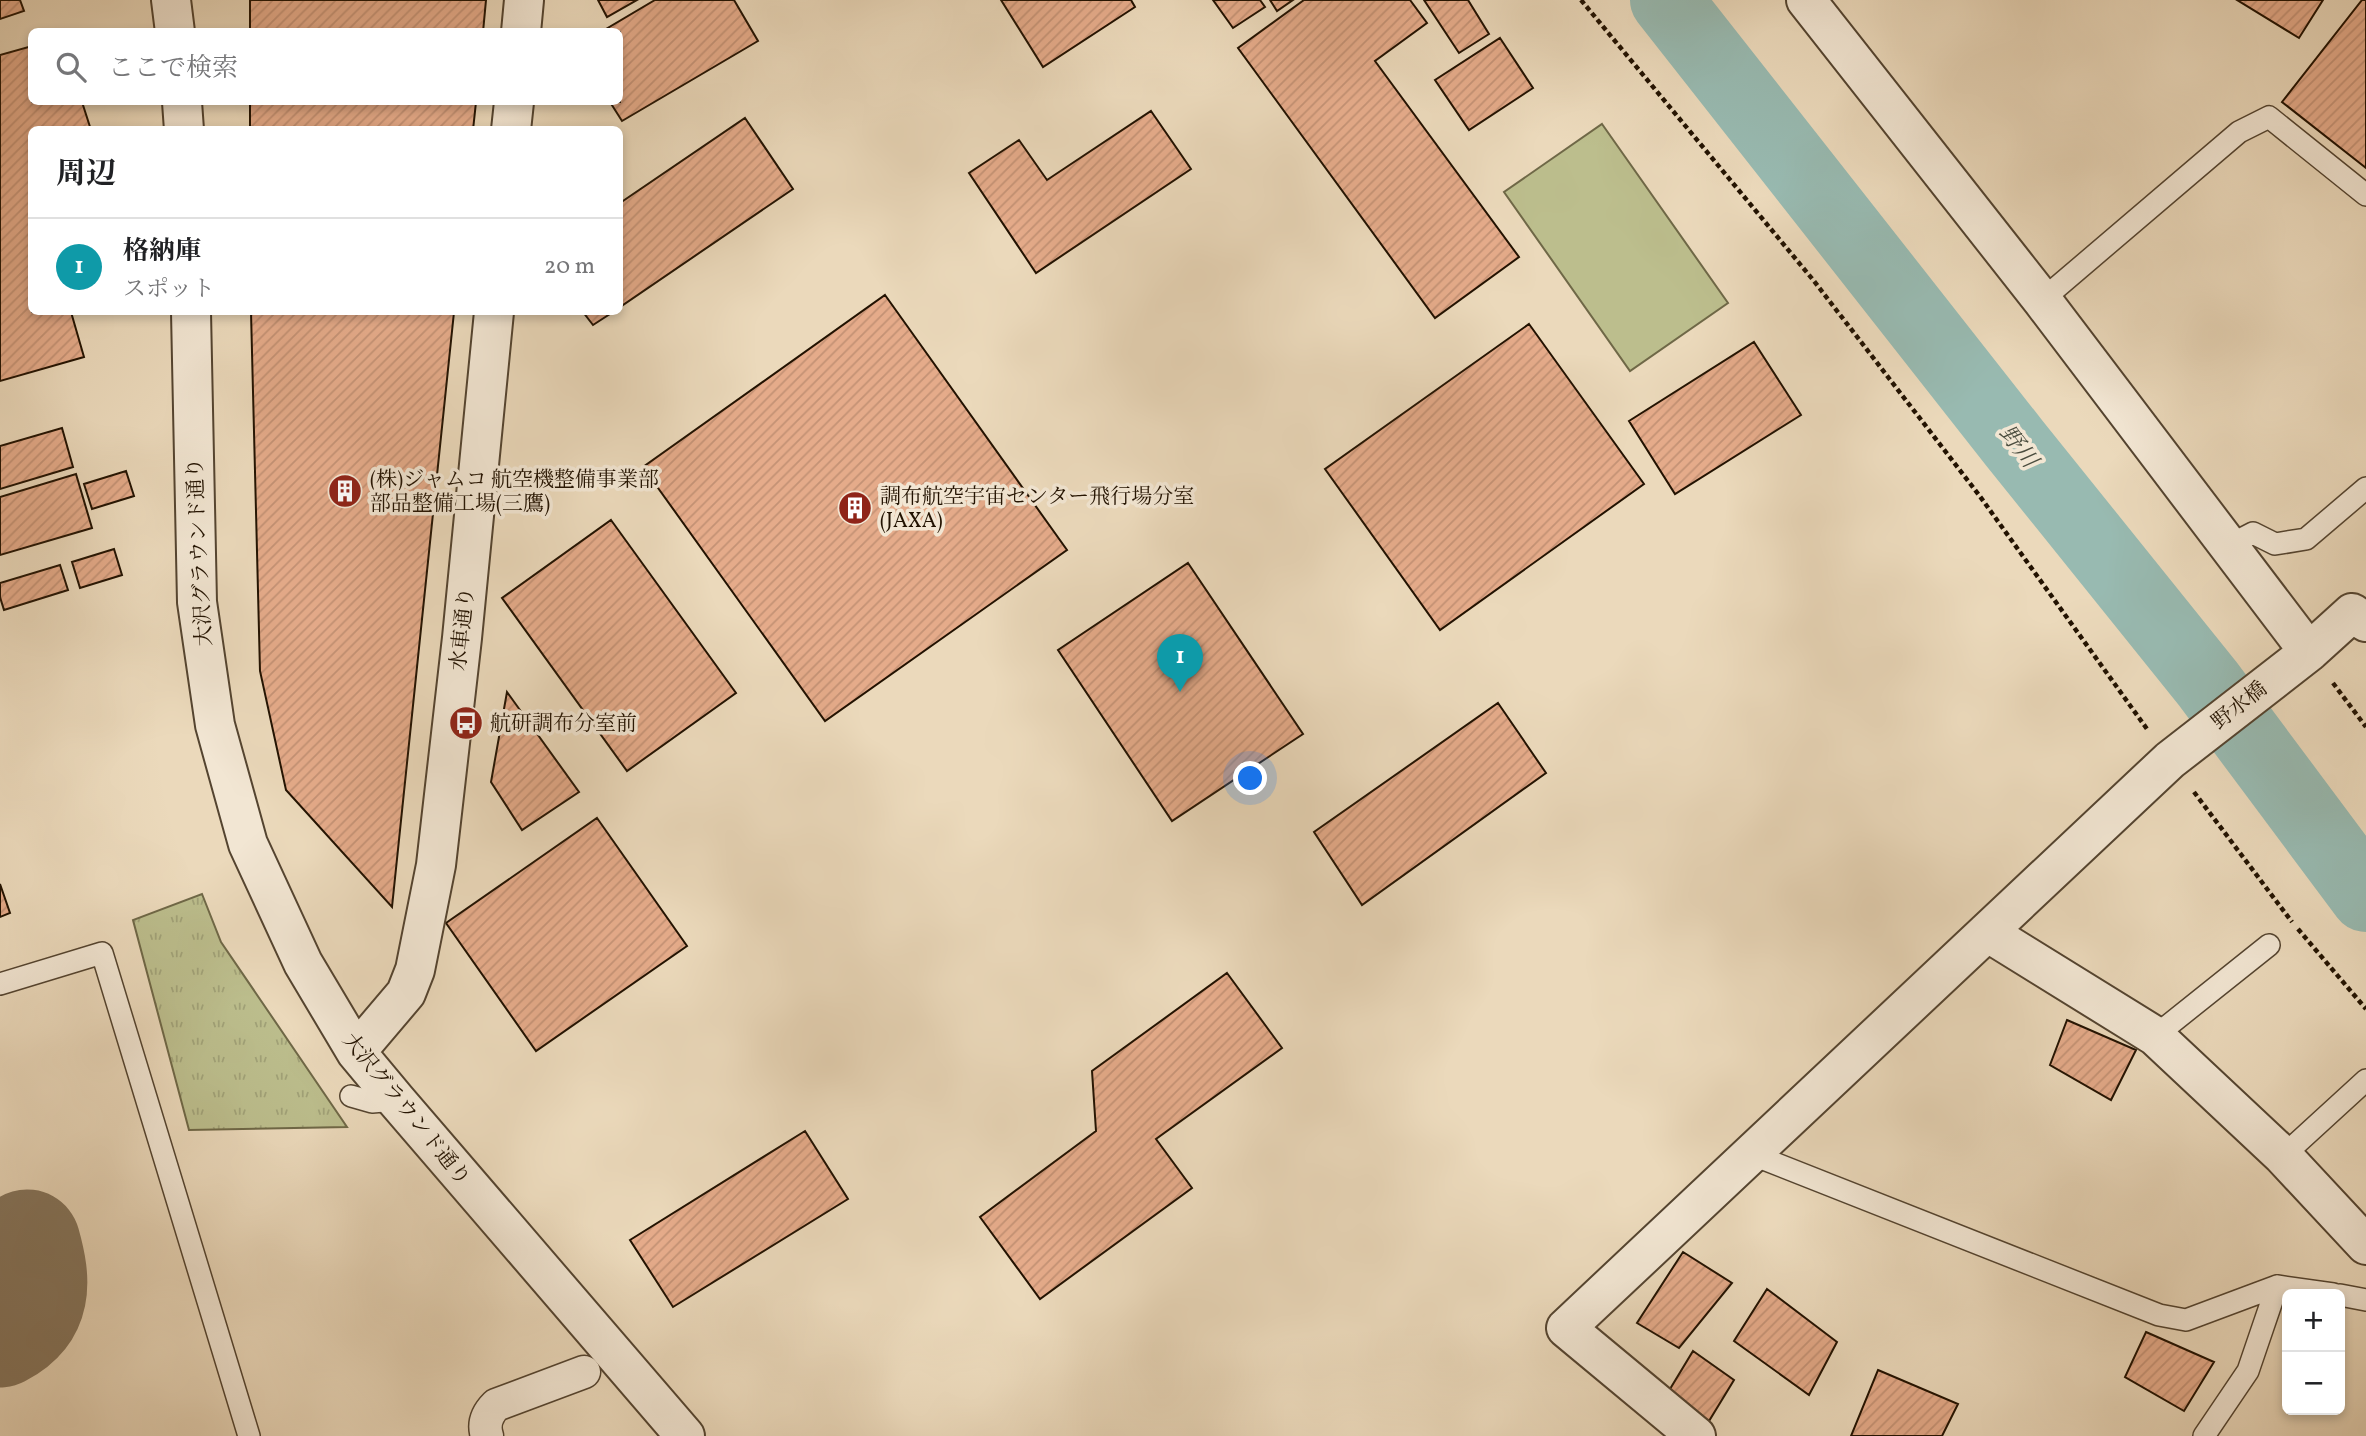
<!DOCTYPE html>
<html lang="ja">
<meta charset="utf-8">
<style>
body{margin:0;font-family:Vollkorn,"Noto Serif JP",serif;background:#f6f6f6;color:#202124}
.controls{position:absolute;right:21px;bottom:21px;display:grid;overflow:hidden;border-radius:10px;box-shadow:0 4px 10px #0003}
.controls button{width:63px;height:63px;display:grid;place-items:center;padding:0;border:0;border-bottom:2px solid #e0e0e0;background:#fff;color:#202124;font:35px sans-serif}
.you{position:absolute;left:1251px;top:779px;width:24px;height:24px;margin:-18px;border:5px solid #fff;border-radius:50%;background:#1a73e8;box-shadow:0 0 0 10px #1a73e833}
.badge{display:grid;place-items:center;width:46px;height:46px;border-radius:50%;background:#8f2418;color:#fff;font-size:23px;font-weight:700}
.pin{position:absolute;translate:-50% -58px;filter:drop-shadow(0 2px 4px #0008)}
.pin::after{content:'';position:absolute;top:37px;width:24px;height:21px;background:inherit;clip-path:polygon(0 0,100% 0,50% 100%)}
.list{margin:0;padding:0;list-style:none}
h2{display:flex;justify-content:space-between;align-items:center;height:91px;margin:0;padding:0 28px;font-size:30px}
h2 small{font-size:23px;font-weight:400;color:#757577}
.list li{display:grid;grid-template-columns:46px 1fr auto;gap:21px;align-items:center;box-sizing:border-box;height:98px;padding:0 28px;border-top:2px solid #e0e0e0}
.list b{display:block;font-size:26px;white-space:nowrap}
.list p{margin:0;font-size:23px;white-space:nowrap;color:#757577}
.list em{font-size:23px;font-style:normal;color:#757577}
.icon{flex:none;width:38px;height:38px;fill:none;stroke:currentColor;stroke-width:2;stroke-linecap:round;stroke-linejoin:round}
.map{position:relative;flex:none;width:2366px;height:1436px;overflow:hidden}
.search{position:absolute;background:#fff;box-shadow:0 4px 10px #0003;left:28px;top:28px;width:595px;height:77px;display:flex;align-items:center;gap:18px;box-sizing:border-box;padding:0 24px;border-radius:10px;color:#757577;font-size:26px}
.panel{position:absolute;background:#fff;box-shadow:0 4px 10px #0003;left:28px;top:126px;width:595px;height:189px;border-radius:10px}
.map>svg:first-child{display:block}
.grass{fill:#bcbe8d;stroke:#6f6847;stroke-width:2}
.park{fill:url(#park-tufts);stroke:#6f6847;stroke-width:2}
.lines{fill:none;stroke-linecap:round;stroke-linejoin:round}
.river{stroke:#98bab1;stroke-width:72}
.taxiway{stroke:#86765e;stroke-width:107}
.building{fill:url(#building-hatch);stroke:#221201;stroke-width:2}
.service-casing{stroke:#544430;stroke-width:24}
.pedestrian-casing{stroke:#544430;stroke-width:35}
.minor-casing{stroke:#544430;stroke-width:42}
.tertiary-casing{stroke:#544430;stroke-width:42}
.path{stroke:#221201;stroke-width:4.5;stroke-dasharray:5 3.5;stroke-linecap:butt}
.service{stroke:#f2e6d3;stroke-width:21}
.pedestrian{stroke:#f2e6d3;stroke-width:32}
.minor{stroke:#f2e6d3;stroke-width:38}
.tertiary{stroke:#f2e6d3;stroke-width:38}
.labels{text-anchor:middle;stroke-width:7;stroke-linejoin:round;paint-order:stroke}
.poi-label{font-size:21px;fill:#221201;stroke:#f2e6d3;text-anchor:start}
.street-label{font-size:21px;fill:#221201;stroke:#f2e6d3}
.water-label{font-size:23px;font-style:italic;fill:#4b4d3f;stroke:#f2e6d3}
</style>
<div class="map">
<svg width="2366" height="1436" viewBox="0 0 2366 1436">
<defs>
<pattern id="park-tufts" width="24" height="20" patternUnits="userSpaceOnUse" patternTransform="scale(1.75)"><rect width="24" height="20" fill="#bcbe8d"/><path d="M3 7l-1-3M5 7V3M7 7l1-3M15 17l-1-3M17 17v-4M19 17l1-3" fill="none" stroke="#a1a278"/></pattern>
<pattern id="building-hatch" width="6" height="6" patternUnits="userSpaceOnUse" patternTransform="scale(1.75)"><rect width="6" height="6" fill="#e5ab8a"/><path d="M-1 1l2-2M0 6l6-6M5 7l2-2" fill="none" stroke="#c49275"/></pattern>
</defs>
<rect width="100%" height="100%" fill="#ebd9bb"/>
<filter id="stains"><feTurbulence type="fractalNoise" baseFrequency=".00286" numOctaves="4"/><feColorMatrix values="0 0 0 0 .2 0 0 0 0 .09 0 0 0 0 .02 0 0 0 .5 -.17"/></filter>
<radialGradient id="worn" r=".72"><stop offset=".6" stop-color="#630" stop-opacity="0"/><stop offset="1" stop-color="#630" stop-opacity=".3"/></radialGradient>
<path class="grass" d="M1602,124L1728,303L1630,371L1504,192Z"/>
<path class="park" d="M202,894L221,942L347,1127L189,1130L133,920Z"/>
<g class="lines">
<path class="river" d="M1666,0L2015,444L2208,684L2366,896"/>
<path class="taxiway" d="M0,1334C40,1313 38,1282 27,1243"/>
</g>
<path class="building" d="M0,0H20L24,11L0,19Z
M250,0H486L483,32H250Z
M598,0H637L607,17Z
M655,0H734L758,41L622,121L610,102H620V32H601Z
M1001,0H1131L1135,7L1043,67Z
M1213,0H1260L1265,7L1233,28Z
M1270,0H1293L1277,11Z
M1304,0H1410L1427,23L1375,61L1519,257L1435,318L1238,48Z
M1424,0H1468L1489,34L1459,53Z
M2237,0H2323L2299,38Z
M2362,0H2366V168L2282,102Z
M1500,38L1533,88L1469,130L1435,80Z
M32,46V102H82L91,130H32V312H71L84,357L0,381V55Z
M250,102H476L473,130H250Z
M1151,111L1191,169L1036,273L969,173L1019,140L1047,180Z
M745,118L793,189L620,307V203Z
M885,295L1067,550L825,721L643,467Z
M251,312H454L392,907L286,790L260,671Z
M583,312H613L593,325Z
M1529,324L1644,484L1440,630L1325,469Z
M1754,342L1801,415L1675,494L1629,421Z
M62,428L73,467L0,489V446Z
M126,471L134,496L92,509L84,484Z
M76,474L92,528L0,555V497Z
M611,520L736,693L627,771L502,598Z
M114,549L122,575L80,588L72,562Z
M1188,563L1303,734L1172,821L1058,650Z
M60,565L68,590L4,610L0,597V583Z
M507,692L579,792L522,830L491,782Z
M1498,703L1546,773L1362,905L1314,832Z
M597,818L687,946L536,1051L446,923Z
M0,884L10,913L0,917Z
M1227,973L1282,1048L1156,1139L1192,1188L1040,1299L980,1217L1096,1131L1092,1071Z
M2067,1020L2136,1050L2111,1100L2050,1065Z
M805,1131L848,1199L673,1307L630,1240Z
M1683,1252L1732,1283L1679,1348L1637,1323Z
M1767,1289L1837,1342L1809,1395L1734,1341Z
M2146,1332L2214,1362L2184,1411L2125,1377Z
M1693,1351L1734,1380L1709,1421L1667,1394Z
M1878,1370L1958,1404L1942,1436H1851Z"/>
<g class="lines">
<g class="service-casing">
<path id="service" d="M2042,300L2239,132L2269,117L2366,195
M2228,546L2253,533L2275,544L2306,539L2366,488
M0,984L102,953L249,1436
M2155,1036L2269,945
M351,1096L372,1102L396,1100
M1751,1154L2159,1315L2186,1320L2277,1286L2333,1294
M2283,1156L2366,1080
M2340,1295L2366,1300
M2204,1436L2248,1371L2277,1286"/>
</g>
<g class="pedestrian-casing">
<path id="pedestrian" d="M487,1436C483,1424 487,1414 496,1405L584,1372"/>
</g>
<g class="minor-casing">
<path id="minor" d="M1806,0L2042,300L2309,652L2352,613L2366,622
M1987,932L2155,1036L2283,1156L2366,1245
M1696,1436L1566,1328L2170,760L2309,652"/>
</g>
<g class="tertiary-casing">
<path id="tertiary" d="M171,0L175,32
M521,32L524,0
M182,102L184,130
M511,130L514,102
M191,312L197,602L215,725L248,844L303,963L356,1052L396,1100L685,1436
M356,1052L406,993L415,970L436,865L462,638L494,312"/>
</g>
<path class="path" d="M1581,0L1814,281L1979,495L2147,729
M2333,683L2366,727
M2194,792L2292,922
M2298,929L2366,1009"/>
<use href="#service" class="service"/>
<use href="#pedestrian" class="pedestrian"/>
<use href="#minor" class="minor"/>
<use href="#tertiary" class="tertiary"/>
</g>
<defs>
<g id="building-disc" transform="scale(1.75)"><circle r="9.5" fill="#8f2418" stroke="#f2e6d3"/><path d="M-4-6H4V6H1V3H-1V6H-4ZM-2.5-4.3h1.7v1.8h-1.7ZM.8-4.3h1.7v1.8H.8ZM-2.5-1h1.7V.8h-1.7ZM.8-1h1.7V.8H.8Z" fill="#fff"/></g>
<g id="bus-disc" transform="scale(1.75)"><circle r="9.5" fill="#8f2418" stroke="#f2e6d3"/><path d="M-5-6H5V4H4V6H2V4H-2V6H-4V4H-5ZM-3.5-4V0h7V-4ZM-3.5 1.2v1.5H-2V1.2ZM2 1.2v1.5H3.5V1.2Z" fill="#fff"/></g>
</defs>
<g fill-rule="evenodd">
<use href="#building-disc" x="345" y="491"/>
<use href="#building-disc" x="855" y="508"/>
<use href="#bus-disc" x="466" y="723"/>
</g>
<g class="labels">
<g class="poi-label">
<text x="370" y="486">(株)ジャムコ 航空機整備事業部<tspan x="370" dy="24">部品整備工場(三鷹)</tspan></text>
<text x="880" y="503">調布航空宇宙センター飛行場分室<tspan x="880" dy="24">(JAXA)</tspan></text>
<text x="490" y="730">航研調布分室前</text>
</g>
<g class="street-label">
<text transform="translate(199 552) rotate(-93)" y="7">大沢グラウンド通り</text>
<text transform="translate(462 629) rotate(-84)" y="7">水車通り</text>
<text transform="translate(2239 705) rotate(-38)" y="7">野水橋</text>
<text transform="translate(407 1109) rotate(51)" y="7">大沢グラウンド通り</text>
</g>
<g class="water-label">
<text transform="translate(2019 446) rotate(52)" y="8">野川</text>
</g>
</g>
<rect width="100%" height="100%" filter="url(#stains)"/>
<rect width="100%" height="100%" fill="url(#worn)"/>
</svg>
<div class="controls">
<button>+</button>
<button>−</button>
</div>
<div class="you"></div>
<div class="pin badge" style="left:1180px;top:692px;background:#0f9aa8">1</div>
<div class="search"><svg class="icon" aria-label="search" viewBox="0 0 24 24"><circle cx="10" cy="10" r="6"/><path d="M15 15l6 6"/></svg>ここで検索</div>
<section class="panel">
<h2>周辺<small></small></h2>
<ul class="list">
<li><span class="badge" style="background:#0f9aa8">1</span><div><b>格納庫</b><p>スポット</p></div><em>20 m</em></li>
</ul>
</section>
</div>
